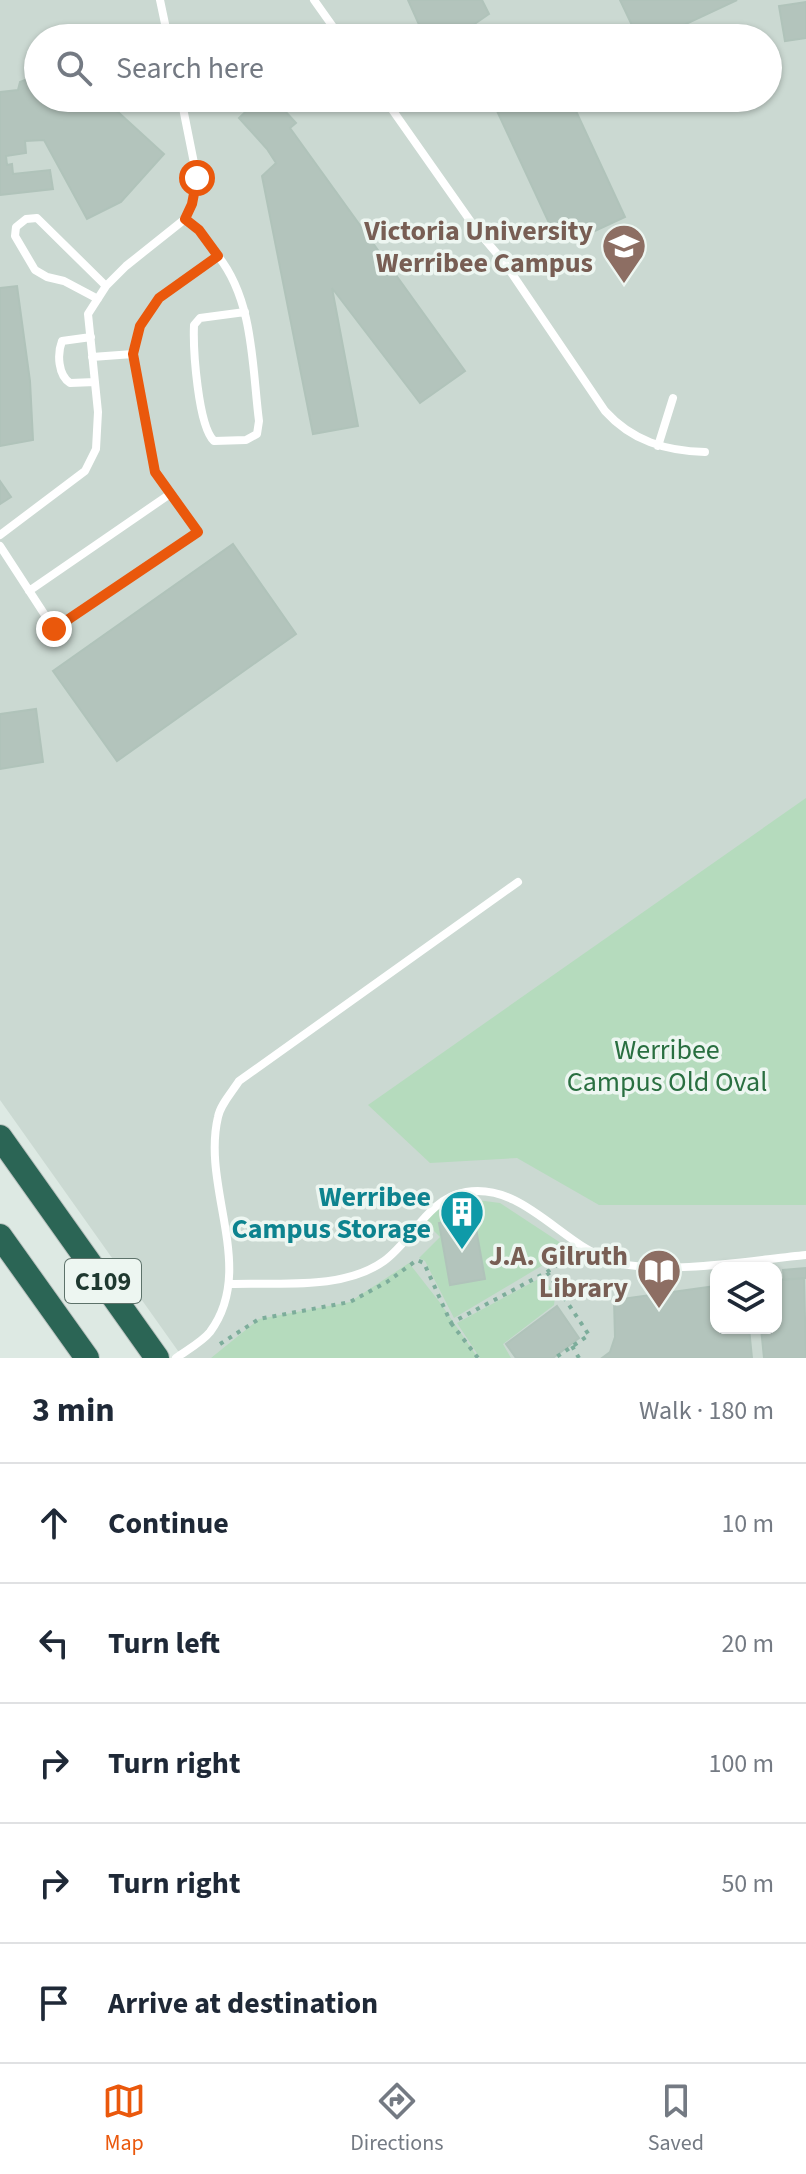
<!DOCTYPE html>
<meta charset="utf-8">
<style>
body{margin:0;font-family:"Source Sans 3",sans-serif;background:#f6f6f7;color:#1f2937}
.controls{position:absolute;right:24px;bottom:24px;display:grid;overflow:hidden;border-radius:16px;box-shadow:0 2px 6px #0004}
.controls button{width:72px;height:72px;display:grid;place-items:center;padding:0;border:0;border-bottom:2px solid #e0e1e3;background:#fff;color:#1f2937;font:40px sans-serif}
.stop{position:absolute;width:24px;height:24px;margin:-18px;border:6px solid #ea580c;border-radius:50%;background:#fff}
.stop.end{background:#ea580c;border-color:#fff;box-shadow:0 2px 8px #0008}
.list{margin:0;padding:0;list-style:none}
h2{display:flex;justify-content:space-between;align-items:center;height:104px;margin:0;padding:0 32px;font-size:34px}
h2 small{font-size:26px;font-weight:400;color:#747a83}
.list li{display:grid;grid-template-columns:52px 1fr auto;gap:24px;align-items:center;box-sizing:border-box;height:120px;padding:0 32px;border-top:2px solid #e0e1e3}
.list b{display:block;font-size:30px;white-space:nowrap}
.list em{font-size:26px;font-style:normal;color:#747a83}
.icon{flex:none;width:44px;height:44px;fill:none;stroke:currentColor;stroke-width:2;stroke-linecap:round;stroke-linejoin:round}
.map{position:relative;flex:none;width:806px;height:1358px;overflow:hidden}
.search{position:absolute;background:#fff;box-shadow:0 2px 6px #0004;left:24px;right:24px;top:24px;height:88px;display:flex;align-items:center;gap:20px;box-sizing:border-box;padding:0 28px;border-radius:44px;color:#747a83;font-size:30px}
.sheet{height:704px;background:#fff}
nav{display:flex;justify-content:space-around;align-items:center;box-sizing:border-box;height:112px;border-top:2px solid #e0e1e3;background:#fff;font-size:22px;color:#747a83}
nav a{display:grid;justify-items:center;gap:4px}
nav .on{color:#ea580c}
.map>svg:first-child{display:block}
.built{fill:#cbd9d2;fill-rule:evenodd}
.green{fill:#b5dbbd}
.building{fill:#b3c4bc;stroke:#b0c3ba;stroke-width:2}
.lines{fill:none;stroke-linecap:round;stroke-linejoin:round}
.highway-casing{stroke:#bcc4c1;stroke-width:26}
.path{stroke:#7dad9b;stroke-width:4;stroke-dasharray:4 6;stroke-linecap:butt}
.lane{stroke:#fff;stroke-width:8}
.highway{stroke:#2b6555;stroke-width:24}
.route{stroke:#ea580c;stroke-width:10}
.labels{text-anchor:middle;stroke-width:7;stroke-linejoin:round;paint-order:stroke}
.shield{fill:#edf6f1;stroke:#5d726a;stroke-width:2}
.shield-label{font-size:26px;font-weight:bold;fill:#1f3930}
.education-label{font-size:28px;font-weight:bold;fill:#785e54;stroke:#edf6f1;text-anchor:end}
.park-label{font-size:28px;fill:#296f40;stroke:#edf6f1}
.culture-label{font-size:28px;font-weight:bold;fill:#0d838f;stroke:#edf6f1;text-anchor:end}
</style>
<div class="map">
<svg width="806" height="1358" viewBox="0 0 806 1358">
<rect width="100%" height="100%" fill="#dde9e3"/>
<path class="built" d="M0,0H806V1358H183L0,1100ZM38,38H768V98H38ZM716,1268H776V1328H716Z"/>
<path class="green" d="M806,798V1205H599L517,1158L430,1163L368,1105Z
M469,1199L500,1203L570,1249L454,1318L425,1261L419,1258L440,1237L424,1221L437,1210Z
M409,1263L441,1304L478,1358H211L259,1319L350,1302Z
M544,1276L555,1296L554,1305L503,1344L511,1358H480L457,1323Z"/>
<path class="building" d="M408,0H482L489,14L463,32L465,37L463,38H425Z
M620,0H737L656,38H638Z
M806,2V38L785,41L779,6Z
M35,72H38V98H106V101L164,154L121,202L87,219L44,140L25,141L26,153L6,156L7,165L12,164L13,174L50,170L53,189L0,195V92L18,90L20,82L30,78Z
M260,98H273L296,123L290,128L465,371L420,403L332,288L358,426L313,434L262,176L276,163L267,149L239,118Z
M491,98H570L625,217L595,231L591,222L556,238Z
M17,286L30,381L33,440L0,446V288Z
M0,481L11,497L0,504Z
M233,544L296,634L117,761L53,671Z
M36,709L43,762L0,769V714Z
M474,1217L485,1279L450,1285L439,1223Z
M806,1268V1278L784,1280L783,1270Z
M804,1278L806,1358H764L761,1328H776V1280Z
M716,1286V1328H749L752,1358H602L610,1352L615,1337L614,1300Z
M557,1306L579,1338L553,1358H516L506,1344Z"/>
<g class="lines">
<g class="highway-casing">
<path id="highway" d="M0,1137L157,1358
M0,1236L87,1358"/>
</g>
<path class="path" d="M547,1272L589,1335L555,1358
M451,1323L478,1358
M220,1344L259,1319L350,1302L387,1282L417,1260L424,1263L451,1323L547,1272L572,1254
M572,1346L579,1358"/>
<path class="lane" d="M160,0L168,38
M314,0L341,38
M384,98L476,229L504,262L605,411C632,441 666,451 705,452
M218,256C254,301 252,367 259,421L257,434L246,440L214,441C198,426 193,349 194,325L200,318L245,312
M98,299L64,281L47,277L35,270L15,236L16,227L26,219L37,218L106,286
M91,337L62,341C57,354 58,375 70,383L95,382
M92,357L133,354L140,326L159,298L218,256L199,230L185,219
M658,446L673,398
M0,535L85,471L96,449L98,412L88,314L106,286L126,266L185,219L192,204L197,178L181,98
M0,546L54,629L198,532L155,472L133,354
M29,591L170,494
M229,1284C278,1282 342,1291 384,1261C413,1240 428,1198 466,1192C525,1182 564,1249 618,1263C668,1275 753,1260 806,1255
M176,1358C187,1350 202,1342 210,1332C257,1269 201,1188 218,1117C220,1105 232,1092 239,1081L518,882"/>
<use href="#highway" class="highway"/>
</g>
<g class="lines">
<path class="route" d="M54,629L198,532L155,472L133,354L140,326L159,298L218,256L199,230L185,219L192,204L197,178"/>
</g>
<defs>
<g id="university-pin" transform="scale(2.3)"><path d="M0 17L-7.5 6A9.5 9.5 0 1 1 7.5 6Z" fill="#8d6e63" stroke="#edf6f1"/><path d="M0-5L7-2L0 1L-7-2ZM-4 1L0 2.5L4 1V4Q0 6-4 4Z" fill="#fff"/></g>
<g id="building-pin" transform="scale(2.3)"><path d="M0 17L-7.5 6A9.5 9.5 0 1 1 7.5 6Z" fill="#0f9aa8" stroke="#edf6f1"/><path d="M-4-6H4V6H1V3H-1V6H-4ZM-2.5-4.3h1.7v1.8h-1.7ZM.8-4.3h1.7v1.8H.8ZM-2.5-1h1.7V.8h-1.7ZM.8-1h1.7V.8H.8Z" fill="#fff"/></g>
<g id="library-pin" transform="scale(2.3)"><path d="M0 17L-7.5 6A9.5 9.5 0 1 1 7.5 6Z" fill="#8d6e63" stroke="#edf6f1"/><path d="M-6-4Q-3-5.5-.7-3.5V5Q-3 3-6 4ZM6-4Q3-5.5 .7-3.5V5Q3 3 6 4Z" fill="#fff"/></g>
</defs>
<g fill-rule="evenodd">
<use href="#university-pin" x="624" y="246"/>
<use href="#building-pin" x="462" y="1212"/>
<use href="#library-pin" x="659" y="1271"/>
</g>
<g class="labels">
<rect class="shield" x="65" y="1259" width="76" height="44" rx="6"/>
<g class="shield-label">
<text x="103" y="1290">C109</text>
</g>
<g class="education-label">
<text x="593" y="240">Victoria University<tspan x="593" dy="32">Werribee Campus</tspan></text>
<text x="628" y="1265">J.A. Gilruth<tspan x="628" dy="32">Library</tspan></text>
</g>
<g class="park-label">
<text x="667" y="1059">Werribee<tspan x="667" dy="32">Campus Old Oval</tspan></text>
</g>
<g class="culture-label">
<text x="431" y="1206">Werribee<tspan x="431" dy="32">Campus Storage</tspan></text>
</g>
</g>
</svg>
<div class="controls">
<button><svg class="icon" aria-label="layers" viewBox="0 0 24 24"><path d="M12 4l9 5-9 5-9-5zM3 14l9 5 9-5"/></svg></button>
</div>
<div class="stop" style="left:197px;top:178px"></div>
<div class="stop end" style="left:54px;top:629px"></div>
<div class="search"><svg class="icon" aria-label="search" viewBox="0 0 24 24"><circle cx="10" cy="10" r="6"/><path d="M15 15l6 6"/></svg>Search here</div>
</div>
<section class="sheet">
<h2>3 min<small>Walk · 180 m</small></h2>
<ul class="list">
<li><svg class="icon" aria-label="ahead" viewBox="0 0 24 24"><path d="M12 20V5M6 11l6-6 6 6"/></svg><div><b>Continue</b></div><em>10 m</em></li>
<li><svg class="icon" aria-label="left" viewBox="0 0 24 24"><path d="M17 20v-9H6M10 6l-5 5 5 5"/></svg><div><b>Turn left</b></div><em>20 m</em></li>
<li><svg class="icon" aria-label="right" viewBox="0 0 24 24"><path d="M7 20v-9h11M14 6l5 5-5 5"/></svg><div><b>Turn right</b></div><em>100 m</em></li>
<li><svg class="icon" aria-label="right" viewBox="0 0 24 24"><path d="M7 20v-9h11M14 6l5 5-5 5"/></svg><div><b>Turn right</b></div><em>50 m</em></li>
<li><svg class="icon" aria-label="arrive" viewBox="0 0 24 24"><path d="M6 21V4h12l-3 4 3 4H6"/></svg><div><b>Arrive at destination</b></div></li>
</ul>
</section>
<nav>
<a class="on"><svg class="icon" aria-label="map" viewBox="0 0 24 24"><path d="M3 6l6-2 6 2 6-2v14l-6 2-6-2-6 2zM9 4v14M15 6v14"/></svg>Map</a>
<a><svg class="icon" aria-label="directions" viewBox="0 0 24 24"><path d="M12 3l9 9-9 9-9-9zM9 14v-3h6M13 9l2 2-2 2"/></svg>Directions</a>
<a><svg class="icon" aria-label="saved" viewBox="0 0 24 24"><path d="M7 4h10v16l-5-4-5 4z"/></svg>Saved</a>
</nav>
